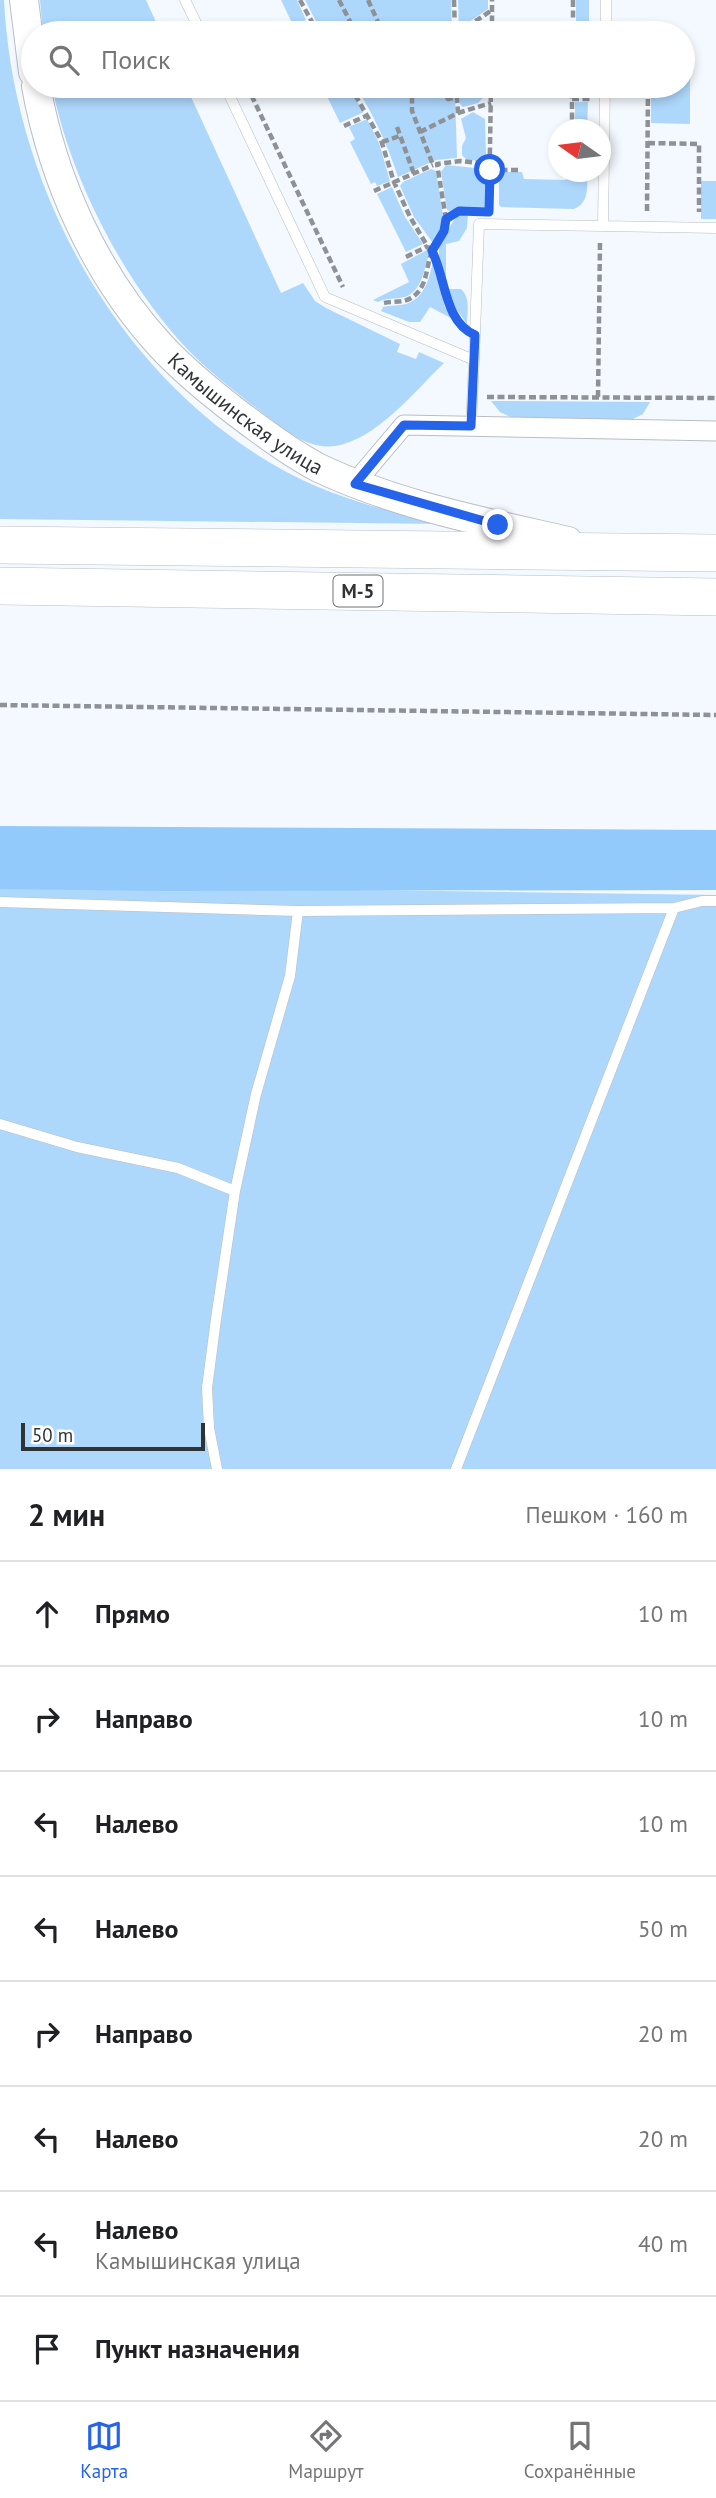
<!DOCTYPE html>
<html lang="ru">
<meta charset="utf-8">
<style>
body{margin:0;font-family:"PT Sans",sans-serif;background:#f2f2f2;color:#202124}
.compass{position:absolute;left:548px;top:119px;width:63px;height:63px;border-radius:50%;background:#fff;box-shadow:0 4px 10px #0003;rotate:284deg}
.scale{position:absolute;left:21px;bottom:18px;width:184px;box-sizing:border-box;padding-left:7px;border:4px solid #303335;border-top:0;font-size:19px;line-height:24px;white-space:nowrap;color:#303335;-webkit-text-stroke:5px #fff;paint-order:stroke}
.stop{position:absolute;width:21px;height:21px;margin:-16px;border:5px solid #2563eb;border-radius:50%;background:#fff}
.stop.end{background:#2563eb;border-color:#fff;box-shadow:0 2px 7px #0008}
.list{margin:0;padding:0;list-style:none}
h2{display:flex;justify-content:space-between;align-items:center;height:91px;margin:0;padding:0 28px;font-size:30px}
h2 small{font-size:23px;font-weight:400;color:#757577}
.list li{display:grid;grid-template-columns:46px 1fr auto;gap:21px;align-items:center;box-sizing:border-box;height:105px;padding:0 28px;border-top:2px solid #e0e0e0}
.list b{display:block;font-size:26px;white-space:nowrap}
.list p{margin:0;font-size:23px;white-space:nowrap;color:#757577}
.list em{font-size:23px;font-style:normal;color:#757577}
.icon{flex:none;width:38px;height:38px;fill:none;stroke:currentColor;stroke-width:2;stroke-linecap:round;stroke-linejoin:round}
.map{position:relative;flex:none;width:716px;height:1469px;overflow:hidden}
.search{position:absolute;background:#fff;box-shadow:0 4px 10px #0003;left:21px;right:21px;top:21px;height:77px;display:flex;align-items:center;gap:18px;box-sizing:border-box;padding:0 24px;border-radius:38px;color:#757577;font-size:26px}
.sheet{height:931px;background:#fff}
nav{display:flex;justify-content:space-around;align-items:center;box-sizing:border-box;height:98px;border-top:2px solid #e0e0e0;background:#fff;font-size:19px;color:#757577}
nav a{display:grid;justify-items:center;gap:4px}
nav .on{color:#2563eb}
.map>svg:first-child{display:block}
.green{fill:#aed7fc}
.forest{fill:#91cafb}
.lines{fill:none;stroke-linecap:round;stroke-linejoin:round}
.lane-casing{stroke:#b8bec3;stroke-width:11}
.street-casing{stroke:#b8bec3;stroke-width:21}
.secondary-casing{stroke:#b8bec3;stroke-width:30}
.highway-casing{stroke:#b8bec3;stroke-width:38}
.path{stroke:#8e9296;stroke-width:4.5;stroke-dasharray:7 3.5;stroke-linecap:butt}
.lane{stroke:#fff;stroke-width:10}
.street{stroke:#fff;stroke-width:19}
.secondary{stroke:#fff;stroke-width:28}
.highway{stroke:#fff;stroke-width:37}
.route{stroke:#2563eb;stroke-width:9}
.labels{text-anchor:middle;stroke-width:5;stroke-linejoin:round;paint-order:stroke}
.shield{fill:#fff;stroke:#6e7072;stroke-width:2}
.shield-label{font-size:19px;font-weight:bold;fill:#303335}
.street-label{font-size:21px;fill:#303335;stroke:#fff}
</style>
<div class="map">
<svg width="716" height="1469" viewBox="0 0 716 1469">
<rect width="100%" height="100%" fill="#f3f9fe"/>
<path class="green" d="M0,0H4C13,183 113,371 274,465C329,497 383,510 444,524L0,519Z
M40,0H146L161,33H43Z
M281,0H297L306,20L293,25Z
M305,0H451L452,33H322Z
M458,0H488V9L459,29Z
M576,0H589V24H576Z
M683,45H690V124L651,123V86H683Z
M52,86H186L281,293L303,283L315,301L326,308L400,344L397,352L416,359L419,352L444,363C415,391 376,440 335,446C306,450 281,427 260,411C236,392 212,374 191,353C125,285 70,178 52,86Z
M322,86H347L364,112L340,123Z
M355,86H485L484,97L478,103L463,107L460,104L459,94L455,95L457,158L436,160L398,177C387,144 374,115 355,86Z
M575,102H588L587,129H575Z
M473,112L485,119L486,156L484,161L467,160L462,155V146L466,138L461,119Z
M367,119L379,143L390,181L377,186L375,182L371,184L350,142L355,139L349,127Z
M446,165L485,169L487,174L485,207H463L450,211L447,210L441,172Z
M431,169L436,171L444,222L442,228L433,243L414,217L400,186L403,182Z
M501,172H522L524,179L566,180V172H587C587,186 590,202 574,209L501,207L499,205V174Z
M701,181H716V219H701Z
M392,187L405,217L423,244L406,252L377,194Z
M460,215H468L467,228L459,241L446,244V278C441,257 433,254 446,234C451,226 452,220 460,215Z
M427,250L429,254C424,270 421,296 400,298C391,299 386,298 378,302L373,300L409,282L401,264Z
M433,260L445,307L451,318L430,307L420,322H409L381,311L383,307C390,305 399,306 406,304C425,298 430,277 433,260Z
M448,289H461C471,298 467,312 467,324L454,306Z
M491,401L650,402L643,414L629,421L517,420L500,412Z
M0,885L716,895V1469H0Z"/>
<path class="forest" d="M0,826L716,830V890L166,891L0,889Z"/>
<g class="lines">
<g class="lane-casing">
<path id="lane" d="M185,0L201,33
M606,33V0
M225,86L325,297L474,360L479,224L603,226L605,86
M603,226L716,228
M471,426L474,360
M0,902L298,911L674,908L702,901H716
M0,1124L77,1147L178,1168L235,1191
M217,1469L209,1428L207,1388L216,1319L235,1191L256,1094L290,976L298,911
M456,1469L674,908"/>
</g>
<g class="street-casing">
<path id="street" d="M355,483L404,425L716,431"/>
</g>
<g class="secondary-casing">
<g id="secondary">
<path d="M24,0L33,72"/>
<path id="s1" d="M36,86C53,180 95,274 160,345C183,370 210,392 236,412C262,432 290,453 319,468C397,505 485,522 568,541"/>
</g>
</g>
<g class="highway-casing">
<path id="highway" d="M0,545L716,553
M0,586L716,597"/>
</g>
<path class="path" d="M300,0L318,33
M339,0L356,33
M368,0L383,33
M454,0L455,33
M573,0V27H592
M217,23L222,33
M458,33L492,10
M492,33V0
M247,86L343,287
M350,86L381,140L394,182L410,217L441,269L449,306L459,321
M412,86V111L433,165
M572,99H591
M458,113L491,103
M344,126L368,115
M397,127L414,174
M572,130V86
M420,132L458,113L457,97L448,99L436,86
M382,142L400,136
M648,143L699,144V212
M490,170H521
M374,191L433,165
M489,207L491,86
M647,211L648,86
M446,219L437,164L460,161L490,164
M406,257L428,246
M384,303C393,301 403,303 411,298C429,287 425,266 433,249C438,238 447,231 446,219L454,212L468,211
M487,397L716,398
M598,397L600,243H603
M0,705L716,715"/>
<use href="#lane" class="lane"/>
<use href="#street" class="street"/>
<use href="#secondary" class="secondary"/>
<use href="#highway" class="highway"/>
</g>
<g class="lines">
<path class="route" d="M490,170L489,212L459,211L446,219L444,231L432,251C446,278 444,322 475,335L471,426L404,425L355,484L498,525"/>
</g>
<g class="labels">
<rect class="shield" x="333.5" y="575.5" width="49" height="31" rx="5"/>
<g class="shield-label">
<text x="358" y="598">М-5</text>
</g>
<g class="street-label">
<text dy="7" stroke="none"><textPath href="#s1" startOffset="401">Камышинская улица</textPath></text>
</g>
</g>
</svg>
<svg class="compass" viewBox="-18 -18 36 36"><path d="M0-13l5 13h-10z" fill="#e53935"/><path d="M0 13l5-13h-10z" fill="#757577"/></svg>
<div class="scale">50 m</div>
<div class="stop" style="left:490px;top:170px"></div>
<div class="stop end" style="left:498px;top:525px"></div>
<div class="search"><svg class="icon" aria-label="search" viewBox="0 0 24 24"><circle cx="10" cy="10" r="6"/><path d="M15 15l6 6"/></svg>Поиск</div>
</div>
<section class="sheet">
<h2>2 мин<small>Пешком · 160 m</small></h2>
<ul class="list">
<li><svg class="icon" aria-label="ahead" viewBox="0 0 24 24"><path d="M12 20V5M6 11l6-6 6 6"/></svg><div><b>Прямо</b></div><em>10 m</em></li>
<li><svg class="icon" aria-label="right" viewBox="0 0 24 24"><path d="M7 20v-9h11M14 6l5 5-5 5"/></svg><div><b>Направо</b></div><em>10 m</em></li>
<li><svg class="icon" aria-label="left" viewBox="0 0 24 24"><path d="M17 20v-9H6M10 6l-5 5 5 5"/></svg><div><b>Налево</b></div><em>10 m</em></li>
<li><svg class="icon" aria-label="left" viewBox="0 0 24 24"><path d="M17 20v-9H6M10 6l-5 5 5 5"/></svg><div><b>Налево</b></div><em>50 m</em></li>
<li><svg class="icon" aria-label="right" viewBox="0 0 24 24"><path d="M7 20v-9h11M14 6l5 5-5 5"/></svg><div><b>Направо</b></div><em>20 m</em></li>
<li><svg class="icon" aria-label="left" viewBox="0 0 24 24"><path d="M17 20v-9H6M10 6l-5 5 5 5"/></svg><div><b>Налево</b></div><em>20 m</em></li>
<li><svg class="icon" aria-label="left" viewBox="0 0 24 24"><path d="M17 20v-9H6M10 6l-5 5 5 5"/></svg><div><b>Налево</b><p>Камышинская улица</p></div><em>40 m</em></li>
<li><svg class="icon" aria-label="arrive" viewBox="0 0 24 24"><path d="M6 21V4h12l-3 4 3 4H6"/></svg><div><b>Пункт назначения</b></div></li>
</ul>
</section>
<nav>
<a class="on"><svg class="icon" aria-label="map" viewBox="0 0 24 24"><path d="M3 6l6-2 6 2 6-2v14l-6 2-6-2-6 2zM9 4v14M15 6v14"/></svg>Карта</a>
<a><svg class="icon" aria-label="directions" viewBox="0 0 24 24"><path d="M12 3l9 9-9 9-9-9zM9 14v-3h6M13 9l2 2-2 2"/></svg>Маршрут</a>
<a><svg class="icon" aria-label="saved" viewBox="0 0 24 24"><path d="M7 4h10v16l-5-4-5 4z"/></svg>Сохранённые</a>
</nav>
